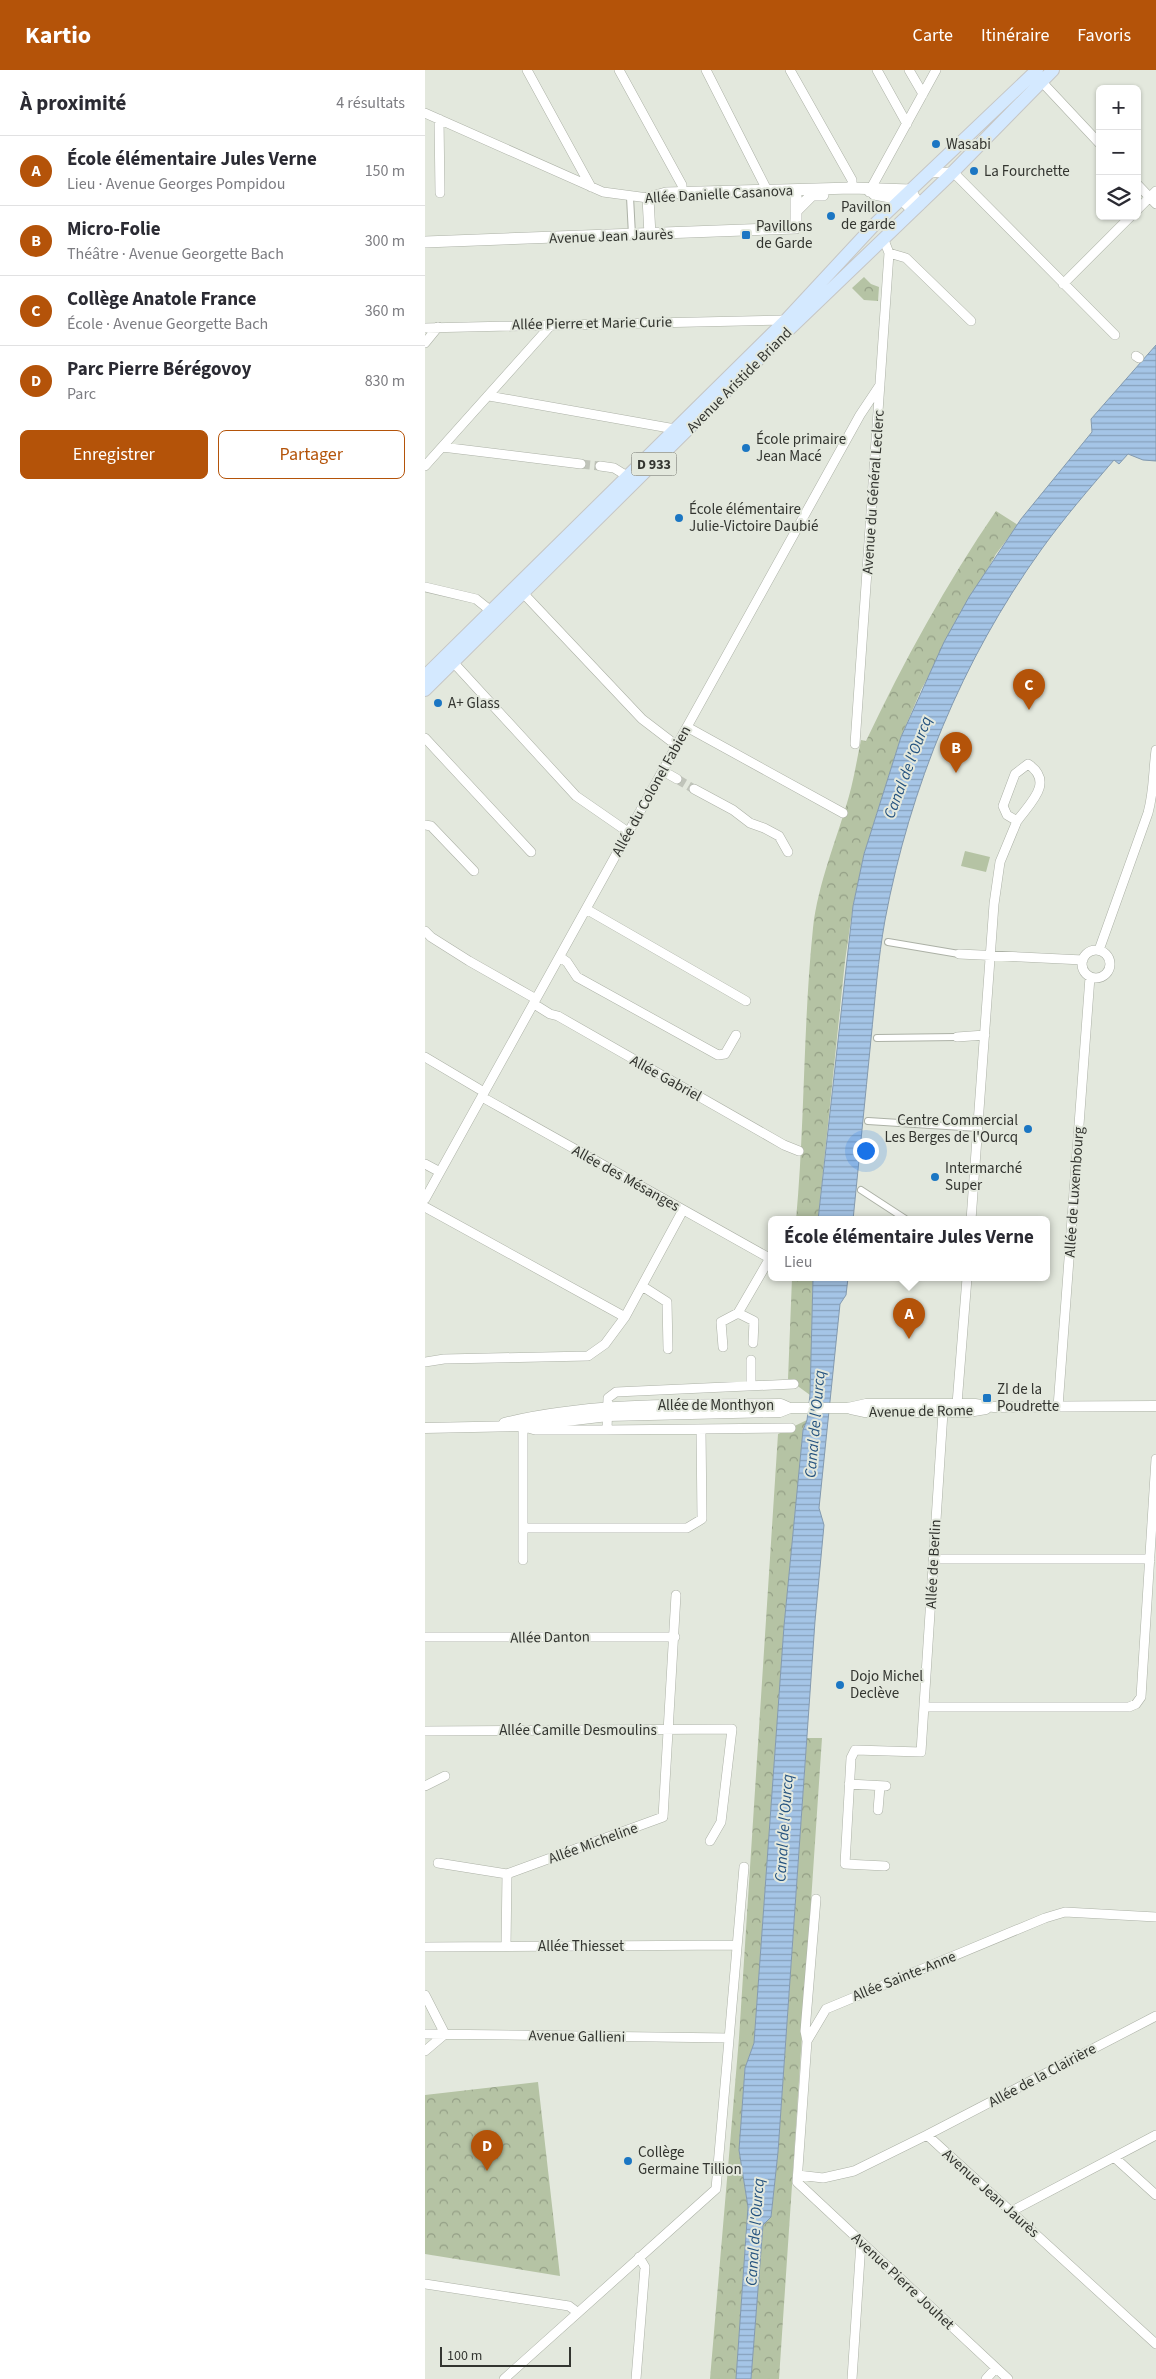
<!DOCTYPE html>
<html lang="fr">
<meta charset="utf-8">
<style>
body{margin:0;font-family:"Source Sans 3",sans-serif;background:#f2f2f3;color:#2b2b33}
.controls{position:absolute;right:15px;top:15px;display:grid;overflow:hidden;border-radius:8px;box-shadow:0 1px 4px #0004}
.controls button{width:45px;height:45px;display:grid;place-items:center;padding:0;border:0;border-bottom:1px solid #e1e1e2;background:#fff;color:#2b2b33;font:25px sans-serif}
.scale{position:absolute;left:15px;bottom:12px;width:131px;box-sizing:border-box;padding-left:5px;border:2px solid #333530;border-top:0;font-size:14px;line-height:18px;white-space:nowrap;color:#333530;-webkit-text-stroke:4px #e3e8dd;paint-order:stroke}
.you{position:absolute;left:440px;top:1080px;width:18px;height:18px;margin:-12px;border:4px solid #fff;border-radius:50%;background:#1a73e8;box-shadow:0 0 0 8px #1a73e833}
.badge{display:grid;place-items:center;width:32px;height:32px;border-radius:50%;background:#b45309;color:#fff;font-size:16px;font-weight:700}
.pin{position:absolute;translate:-50% -41px;filter:drop-shadow(0 1px 2px #0008)}
.pin::after{content:'';position:absolute;top:26px;width:18px;height:15px;background:inherit;clip-path:polygon(0 0,100% 0,50% 100%)}
.popup{position:absolute;left:343px;top:1146px;width:282px;height:65px;box-sizing:border-box;display:grid;place-content:center;border-radius:8px;background:#fff;filter:drop-shadow(0 1px 4px #0005);font-size:16px;white-space:nowrap;color:#7c7c81}
.popup b{font-size:19px;color:#2b2b33}
.popup::after{content:'';position:absolute;left:50%;top:100%;margin-left:-10px;border:10px solid transparent;border-top-color:#fff}
.list{margin:0;padding:0;list-style:none}
h2{display:flex;justify-content:space-between;align-items:center;height:65px;margin:0;padding:0 20px;font-size:21px}
h2 small{font-size:16px;font-weight:400;color:#7c7c81}
.list li{display:grid;grid-template-columns:32px 1fr auto;gap:15px;align-items:center;box-sizing:border-box;height:70px;padding:0 20px;border-top:1px solid #e1e1e2}
.list b{display:block;font-size:19px;white-space:nowrap}
.list p{margin:0;font-size:16px;white-space:nowrap;color:#7c7c81}
.list em{font-size:16px;font-style:normal;color:#7c7c81}
.actions{display:flex;gap:10px;padding:15px 20px}
.actions a{flex:1;padding:11px 0;border:1px solid #b45309;border-radius:8px;text-align:center;font-size:18px;color:#b45309}
.actions .main{background:#b45309;color:#fff}
.icon{flex:none;width:28px;height:28px;fill:none;stroke:currentColor;stroke-width:2;stroke-linecap:round;stroke-linejoin:round}
.map{position:relative;flex:none;width:731px;height:2309px;overflow:hidden}
header{display:flex;align-items:center;gap:30px;box-sizing:border-box;height:70px;padding:0 25px;background:#b45309;color:#fff}
header strong{font-size:24px}
nav{display:flex;gap:28px;margin-inline-start:auto;font-size:18px}
main{display:flex}
aside{flex:1;background:#fff}
.map>svg:first-child{display:block}
.green{fill:#b5c3a4}
.park{fill:url(#park-crowns)}
.water{fill:url(#water-rules);stroke:#839ab0}
.lines{fill:none;stroke-linecap:round;stroke-linejoin:round}
.minor-tunnel{stroke:#c0c4ba;stroke-width:9;stroke-dasharray:9 4.5;stroke-linecap:butt}
.pedestrian-casing{stroke:#acb1a6;stroke-width:8}
.minor-casing{stroke:#acb1a6;stroke-width:10}
.tertiary-casing{stroke:#acb1a6;stroke-width:11}
.secondary-casing{stroke:#acb1a6;stroke-width:12}
.primary-casing{stroke:#c6c6c5;stroke-width:14}
.pedestrian{stroke:#fff;stroke-width:6}
.minor{stroke:#fff;stroke-width:9}
.tertiary{stroke:#fff;stroke-width:10}
.secondary{stroke:#fff;stroke-width:11}
.primary{stroke:#d4e9ff;stroke-width:12}
.poi-dot{fill:#1b76c3;stroke:#e3e8dd;stroke-width:2}
.labels{text-anchor:middle;stroke-width:4;stroke-linejoin:round;paint-order:stroke}
.shield{fill:#e3e8dd;stroke:#686b64;stroke-width:1}
.shield-label{font-size:14px;font-weight:bold;fill:#333530}
.poi-label{font-size:15px;fill:#333530;stroke:#e3e8dd;text-anchor:start}
.street-label{font-size:15px;fill:#333530;stroke:#e3e8dd}
.water-label{font-size:16px;font-style:italic;fill:#25537f;stroke:#e3e8dd}
</style>
<header>
<strong>Kartio</strong>
<nav><a>Carte</a><a>Itinéraire</a><a>Favoris</a></nav>
</header>
<main>
<aside>
<h2>À proximité<small>4 résultats</small></h2>
<ul class="list">
<li><span class="badge">A</span><div><b>École élémentaire Jules Verne</b><p>Lieu · Avenue Georges Pompidou</p></div><em>150 m</em></li>
<li><span class="badge">B</span><div><b>Micro-Folie</b><p>Théâtre · Avenue Georgette Bach</p></div><em>300 m</em></li>
<li><span class="badge">C</span><div><b>Collège Anatole France</b><p>École · Avenue Georgette Bach</p></div><em>360 m</em></li>
<li><span class="badge">D</span><div><b>Parc Pierre Bérégovoy</b><p>Parc</p></div><em>830 m</em></li>
</ul>
<div class="actions"><a class="main">Enregistrer</a><a>Partager</a></div>
</aside>
<div class="map">
<svg width="731" height="2309" viewBox="0 0 731 2309">
<defs>
<pattern id="park-crowns" width="20" height="18" patternUnits="userSpaceOnUse" patternTransform="scale(1.25)"><rect width="20" height="18" fill="#b5c3a4"/><path d="M2 6a3 3 0 1 1 6 0M12 15a3 3 0 1 1 6 0" fill="none" stroke="#949f86"/></pattern>
<pattern id="water-rules" width="6" height="5" patternUnits="userSpaceOnUse" patternTransform="scale(1.25)"><rect width="6" height="5" fill="#a5c5e7"/><path d="M0 2.5h6" fill="none" stroke="#87a1bc"/></pattern>
</defs>
<rect width="100%" height="100%" fill="#e3e8dd"/>
<path class="green" d="M540,781L565,787L561,802L536,796Z"/>
<path class="park" d="M439,207L446,214L454,217L453,231L439,230L427,218Z
M571,441L593,455L571,484L496,620L476,667L439,784L428,836L420,891L393,1150H371C380,1053 378,955 388,858C393,813 412,769 424,726C429,708 432,689 436,670L441,671C479,591 521,514 571,441Z
M367,1208H388L385,1325L363,1309Z
M382,1350L378,1360L359,1556L329,1973L320,1998L314,2080L323,2137L311,2309H285L314,1968L353,1364Z
M382,1668H397L354,2309H326L338,2154L346,2147L353,2082Z
M113,2012L135,2206L0,2184V2025Z"/>
<path class="water" d="M731,275V391L718,390L703,384L694,394L689,390C664,419 639,448 616,480C537,590 485,717 460,850C453,889 450,930 446,969C440,1030 434,1090 428,1150H393L428,836L439,784L476,667L519,572L544,527L596,449L667,362L666,349Z
M388,1208H423L421,1225L415,1234L394,1438L399,1455L390,1551L353,2082L346,2147L338,2155L326,2309H311L323,2137L314,2080L320,1998L329,1973L359,1556L378,1360L382,1350L385,1325Z"/>
<g class="lines">
<path class="minor-tunnel" d="M156,394L175,396
M252,709L269,719"/>
<g class="pedestrian-casing">
<path id="pedestrian" d="M205,127L207,165
M463,872L534,884
M452,968L532,967
M443,1051L553,1058
M436,1120L482,1150"/>
</g>
<g class="minor-casing">
<path id="minor" d="M102,0L166,117
M194,0L257,115V123
M281,0L342,120
M365,0L427,110V118
M452,0L482,54
M484,0L498,24
M616,11L675,74
M0,43L178,122L223,128
M14,49L15,123
M503,103L528,102L690,265
M712,114L731,134
M444,122L511,0
M712,140L731,121
M464,183L481,188L546,251
M638,214L706,146
M0,258L361,250
M0,273L13,257
M711,286L714,288
M64,326L250,359
M17,377L156,394
M0,396L127,254
M175,396L189,398L202,406
M0,517L51,529L66,541
M98,523L217,649L251,675
M28,592L151,726L203,762
M262,657L418,743
M0,668L106,782
M430,674L464,183L459,170
M238,701L252,709
M269,719L308,740L325,753L339,758L354,766L363,782
M0,755L6,756L49,801
M161,839L321,931
M0,861L6,867L44,891L111,929
M657 894a14 14 0 1 1 28 0a14 14 0 1 1-28 0Z
M674,880L723,743C729,721 728,703 731,680
M534,884L658,890
M135,887L142,892L152,907L293,985L300,984L311,965
M109,934L125,944L133,946L359,1075L374,1081
M532,967L560,965
M0,987L59,1022
M57,1027L346,1189
M0,1094L15,1102
M0,1129L435,345L455,315
M0,1137L200,1247
M546,1150L569,834L575,792L592,751L582,745L578,736L590,704L603,694C630,712 605,733 592,751
M217,1216L242,1232L243,1279
M313,1243L345,1188
M298,1277L296,1252L313,1243L329,1251L328,1273
M326,1290V1315
M0,1292L19,1289L163,1286L180,1274L200,1247L258,1140
M532,1334L542,1208
M633,1337L665,907
M99,1357L110,1360H182
M366,1358L182,1360L183,1328L191,1322L369,1314
M100,1458H262L277,1449L276,1360
M509,1489H725
M98,1490V1350
M0,1567H250
M499,1637H704L711,1634L716,1627L731,1389
M0,1661L307,1659L296,1752L285,1771
M424,1714L461,1716
M0,1716L20,1706
M453,1740L455,1716
M13,1793L82,1804
M460,1796L420,1794L426,1688L430,1680L496,1682L518,1342L520,1337
M81,1876L82,1804L238,1747L251,1525
M0,1877L311,1875
M0,1925L20,1964L0,1981
M0,1964L304,1968
M382,1971L380,1961L391,1829
M502,2065L731,1946
M689,2087L731,2125
M373,2105L398,2108L429,2101L502,2065L731,2274
M587,2141L731,2065
M0,2214L144,2236L152,2242
M79,2309L291,2119L319,1797
M211,2309L220,2197L214,2187
M427,2309L436,2172
M561,2309L571,2298
M583,2309L372,2112L382,1971L401,1939L620,1848L640,1842L731,1847"/>
</g>
<g class="tertiary-casing">
<path id="tertiary" d="M426,1339L440,1342H543L561,1339
M79,1353C169,1331 264,1335 356,1334L365,1338
M0,1358L99,1356L183,1346L355,1342L365,1338H423L441,1334H550L569,1337L731,1336"/>
</g>
<g class="secondary-casing">
<path id="secondary" d="M449,124L476,129L488,140
M371,141L387,125H398
M225,165L223,128L241,123L427,118L485,120L494,135
M0,172L371,158V120"/>
</g>
<g class="primary-casing">
<path id="primary" d="M0,606L361,250L452,152L612,0
M0,620L351,272L525,105L628,0"/>
</g>
<use href="#pedestrian" class="pedestrian"/>
<use href="#minor" class="minor"/>
<use href="#tertiary" class="tertiary"/>
<use href="#secondary" class="secondary"/>
<use href="#primary" class="primary"/>
</g>
<g class="poi-dot">
<circle cx="511" cy="74" r="5"/>
<circle cx="549" cy="101" r="5"/>
<circle cx="406" cy="146" r="5"/>
<rect x="316" y="160" width="10" height="10" rx="2.5"/>
<circle cx="321" cy="378" r="5"/>
<circle cx="254" cy="448" r="5"/>
<circle cx="13" cy="633" r="5"/>
<circle cx="603" cy="1059" r="5"/>
<circle cx="510" cy="1107" r="5"/>
<rect x="557" y="1323" width="10" height="10" rx="2.5"/>
<circle cx="415" cy="1615" r="5"/>
<circle cx="203" cy="2091" r="5"/>
</g>
<g class="labels">
<rect class="shield" x="206.5" y="382.5" width="45" height="23" rx="4"/>
<g class="shield-label">
<text x="229" y="399">D 933</text>
</g>
<g class="poi-label">
<text x="521" y="79">Wasabi</text>
<text x="559" y="106">La Fourchette</text>
<text x="416" y="142">Pavillon<tspan x="416" dy="17">de garde</tspan></text>
<text x="331" y="161">Pavillons<tspan x="331" dy="17">de Garde</tspan></text>
<text x="331" y="374">École primaire<tspan x="331" dy="17">Jean Macé</tspan></text>
<text x="264" y="444">École élémentaire<tspan x="264" dy="17">Julie-Victoire Daubié</tspan></text>
<text x="23" y="638">A+ Glass</text>
<text x="593" y="1055" text-anchor="end">Centre Commercial<tspan x="593" dy="17">Les Berges de l'Ourcq</tspan></text>
<text x="520" y="1103">Intermarché<tspan x="520" dy="17">Super</tspan></text>
<text x="572" y="1324">ZI de la<tspan x="572" dy="17">Poudrette</tspan></text>
<text x="425" y="1611">Dojo Michel<tspan x="425" dy="17">Declève</tspan></text>
<text x="213" y="2087">Collège<tspan x="213" dy="17">Germaine Tillion</tspan></text>
</g>
<g class="street-label">
<text transform="translate(294 124) rotate(-3)" y="5">Allée Danielle Casanova</text>
<text transform="translate(186 166) rotate(-2)" y="5">Avenue Jean Jaurès</text>
<text transform="translate(167 253) rotate(-1)" y="5">Allée Pierre et Marie Curie</text>
<text transform="translate(314 310) rotate(-45)" y="5">Avenue Aristide Briand</text>
<text transform="translate(448 422) rotate(-86)" y="5">Avenue du Général Leclerc</text>
<text transform="translate(226 721) rotate(-61)" y="5">Allée du Colonel Fabien</text>
<text transform="translate(241 1008) rotate(29)" y="5">Allée Gabriel</text>
<text transform="translate(201 1108) rotate(29)" y="5">Allée des Mésanges</text>
<text transform="translate(649 1122) rotate(-86)" y="5">Allée de Luxembourg</text>
<text x="291" y="1340">Allée de Monthyon</text>
<text transform="translate(496 1341) rotate(-1)" y="5">Avenue de Rome</text>
<text transform="translate(508 1494) rotate(-87)" y="5">Allée de Berlin</text>
<text transform="translate(125 1567) rotate(-1)" y="5">Allée Danton</text>
<text x="153" y="1665">Allée Camille Desmoulins</text>
<text transform="translate(168 1773) rotate(-20)" y="5">Allée Micheline</text>
<text x="156" y="1881">Allée Thiesset</text>
<text transform="translate(479 1906) rotate(-22)" y="5">Allée Sainte-Anne</text>
<text transform="translate(152 1966) rotate(1)" y="5">Avenue Gallieni</text>
<text transform="translate(617 2005) rotate(-28)" y="5">Allée de la Clairière</text>
<text transform="translate(566 2123) rotate(42)" y="5">Avenue Jean Jaurès</text>
<text transform="translate(478 2211) rotate(43)" y="5">Avenue Pierre Jouhet</text>
</g>
<g class="water-label">
<text transform="translate(482 697) rotate(-69)" y="6">Canal de l'Ourcq</text>
<text transform="translate(389 1354) rotate(-85)" y="6">Canal de l'Ourcq</text>
<text transform="translate(358 1758) rotate(-86)" y="6">Canal de l'Ourcq</text>
<text transform="translate(329 2162) rotate(-86)" y="6">Canal de l'Ourcq</text>
</g>
</g>
</svg>
<div class="controls">
<button>+</button>
<button>−</button>
<button><svg class="icon" aria-label="layers" viewBox="0 0 24 24"><path d="M12 4l9 5-9 5-9-5zM3 14l9 5 9-5"/></svg></button>
</div>
<div class="scale">100 m</div>
<div class="you"></div>
<div class="pin badge" style="left:484px;top:1269px">A</div>
<div class="popup"><b>École élémentaire Jules Verne</b>Lieu</div>
<div class="pin badge" style="left:531px;top:703px">B</div>
<div class="pin badge" style="left:604px;top:640px">C</div>
<div class="pin badge" style="left:62px;top:2101px">D</div>
</div>
</main>
